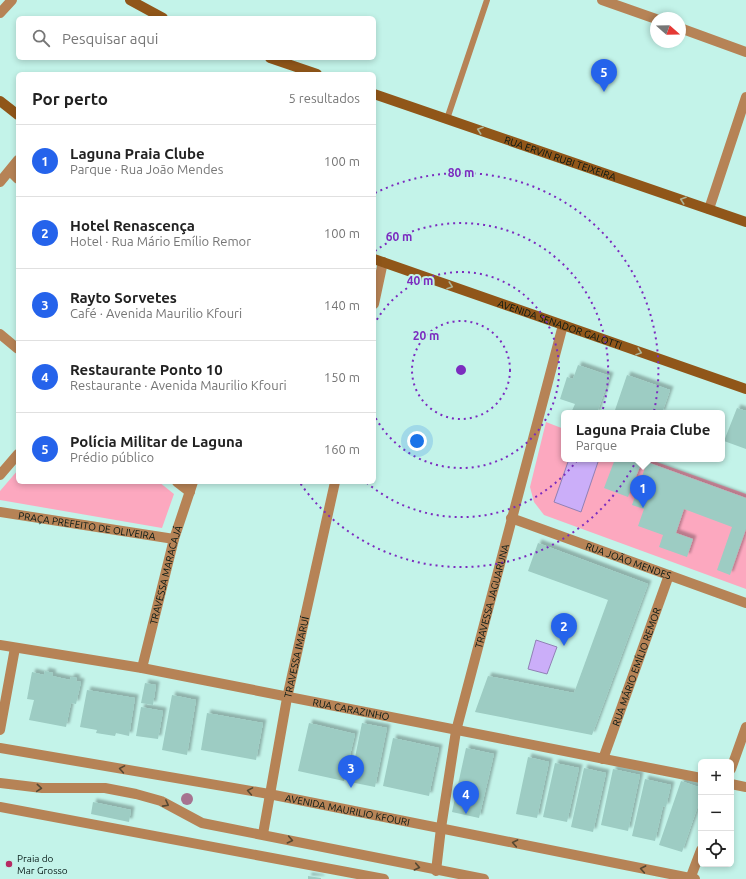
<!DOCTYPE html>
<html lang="pt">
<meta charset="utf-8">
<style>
body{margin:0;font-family:Ubuntu,sans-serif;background:#f2f2f2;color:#222}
.controls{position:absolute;right:12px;bottom:12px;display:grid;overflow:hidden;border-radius:6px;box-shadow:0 2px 6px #0003}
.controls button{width:36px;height:36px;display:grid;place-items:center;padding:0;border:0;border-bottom:1px solid #e0e0e0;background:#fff;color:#222;font:20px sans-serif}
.compass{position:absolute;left:650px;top:12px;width:36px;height:36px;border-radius:50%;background:#fff;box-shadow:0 2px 6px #0003;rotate:110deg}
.you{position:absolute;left:417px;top:441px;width:14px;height:14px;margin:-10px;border:3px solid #fff;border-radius:50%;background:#1a73e8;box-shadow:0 0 0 6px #1a73e833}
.badge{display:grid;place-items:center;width:26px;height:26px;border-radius:50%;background:#2563eb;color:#fff;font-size:13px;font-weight:700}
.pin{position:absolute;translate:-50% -33px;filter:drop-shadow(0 1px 2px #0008)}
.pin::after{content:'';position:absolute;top:21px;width:14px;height:12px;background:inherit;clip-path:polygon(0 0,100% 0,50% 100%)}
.popup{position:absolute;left:561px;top:410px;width:164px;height:52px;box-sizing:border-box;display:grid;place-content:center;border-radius:6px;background:#fff;filter:drop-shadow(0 1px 3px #0005);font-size:13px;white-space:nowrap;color:#767676}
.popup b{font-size:15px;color:#222}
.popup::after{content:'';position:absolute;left:50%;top:100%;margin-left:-8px;border:8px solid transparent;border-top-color:#fff}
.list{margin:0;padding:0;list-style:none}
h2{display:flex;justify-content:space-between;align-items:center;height:52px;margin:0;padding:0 16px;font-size:17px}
h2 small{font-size:13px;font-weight:400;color:#767676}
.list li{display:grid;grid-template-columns:26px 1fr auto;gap:12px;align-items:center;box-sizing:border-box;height:72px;padding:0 16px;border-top:1px solid #e0e0e0}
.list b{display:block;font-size:15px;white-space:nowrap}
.list p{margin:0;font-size:13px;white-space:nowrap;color:#767676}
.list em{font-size:13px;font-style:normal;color:#767676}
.icon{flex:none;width:22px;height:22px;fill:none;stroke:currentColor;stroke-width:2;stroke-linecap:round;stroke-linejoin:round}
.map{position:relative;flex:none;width:746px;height:879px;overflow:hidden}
.search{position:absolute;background:#fff;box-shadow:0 2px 6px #0003;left:16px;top:16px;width:360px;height:44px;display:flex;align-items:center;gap:10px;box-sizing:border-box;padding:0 14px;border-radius:6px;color:#767676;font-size:15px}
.panel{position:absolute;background:#fff;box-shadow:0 2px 6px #0003;left:16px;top:72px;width:360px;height:412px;border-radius:6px}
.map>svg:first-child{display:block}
.green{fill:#fca8bf}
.water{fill:#cbaef9;stroke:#9081b4}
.building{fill:#9dccc3;filter:url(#shadow)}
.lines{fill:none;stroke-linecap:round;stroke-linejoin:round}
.service{stroke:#b68356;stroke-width:6}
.pedestrian{stroke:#b68356;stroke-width:10}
.minor{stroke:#b68356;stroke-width:10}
.tertiary{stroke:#b68356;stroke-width:10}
.secondary{stroke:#905619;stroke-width:10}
.tree{fill:#a67390}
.oneway{stroke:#afb496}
.oneway2{stroke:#554832}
.ring{fill:none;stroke:#7b2cbf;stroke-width:2;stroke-dasharray:2 4}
.poi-dot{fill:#b62a62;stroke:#c3f3e9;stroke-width:1.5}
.labels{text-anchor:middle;stroke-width:4;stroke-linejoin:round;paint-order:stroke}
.street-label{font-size:10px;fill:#051714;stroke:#c3f3e9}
.poi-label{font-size:10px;fill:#051714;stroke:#c3f3e9;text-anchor:start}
.centre{fill:#7b2cbf;stroke:#c3f3e9;stroke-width:2}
.ring-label{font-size:12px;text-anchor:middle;font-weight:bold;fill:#7b2cbf;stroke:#c3f3e9;stroke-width:4;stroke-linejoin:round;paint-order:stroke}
</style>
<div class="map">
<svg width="746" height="879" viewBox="0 0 746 879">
<defs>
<filter id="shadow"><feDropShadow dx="3.5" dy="-3.5" stdDeviation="1" flood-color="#0004"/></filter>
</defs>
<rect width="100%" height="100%" fill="#c3f3e9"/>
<path class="green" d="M546,422L564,429V459H648L746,494V589L544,515L534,502L530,487Z
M18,470V482H159L174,494L162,528L0,500V491Z"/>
<path class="water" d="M569,459H599L581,512L554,502Z
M536,640L557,647L547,674L528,669Z"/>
<path class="building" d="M578,365L610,376L597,413H571L575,404L560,399L567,377L573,379Z
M627,375L670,390L662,413H614Z
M737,408L746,411V449L724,441Z
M615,459H628L641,464L628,497L604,488Z
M647,462L746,498V529L730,575L717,570L732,527L684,509L676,533L693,539L687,557L659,547L663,535L638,526L644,509L632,505Z
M538,543L648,584L592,735L475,712L488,676L574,693L608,600L528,571Z
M45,671L53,673L52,676L70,680L71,677L77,678L76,681L81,682L76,704L71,703L66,727L29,720L34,700L27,699L32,672L44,675Z
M145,683L156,685L153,705L141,703Z
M87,690L135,698L129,736L116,733L115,736L96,733L97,730L80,727Z
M172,695L196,700L187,755L162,750Z
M141,707L163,711L158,739L136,736Z
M207,713L263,723L256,760L201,750Z
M309,723L355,734L344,781L298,771Z
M362,723L387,728L375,787L350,782Z
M393,738L439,748L429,796L383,786Z
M466,748L494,754L479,818L452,812Z
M528,757L549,762L537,818L516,814Z
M555,763L579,768L567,822L543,817Z
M584,768L606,773L593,832L571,827Z
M613,769L640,775L628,831L601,825Z
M645,779L671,785L666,807L663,806L655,841L632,836Z
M681,781L701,788V797L682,852L659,845Z
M93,802L131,810L129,822L91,814Z
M308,876L321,878V879H308Z"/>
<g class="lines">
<path class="service" d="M447,119L487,0"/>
<path class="pedestrian" d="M0,807L384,879"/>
<g class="minor">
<path d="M602,0L656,19"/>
<path d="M0,13L12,0"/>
<path d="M680,28L746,52"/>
<path d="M10,171L18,179"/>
<path d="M0,182L18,160"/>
<path d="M709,209L746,97"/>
<path d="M374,304L383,262"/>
<path d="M0,334L18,349"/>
<path d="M0,475L18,454"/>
<path d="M177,482L190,492"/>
<path id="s1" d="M0,512L174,539"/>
<path id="s2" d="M511,518L746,603"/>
<path id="s3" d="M0,645L142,668L701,778"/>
<path id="s4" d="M142,668L174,539L193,482"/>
<path d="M0,730L15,648"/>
<path id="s5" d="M603,759L669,575"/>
<path d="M731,769L746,727"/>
<path d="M731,784L746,787"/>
<path id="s6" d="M263,834L287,698L335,482"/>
<path id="s7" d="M436,871L441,828L456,731L563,325"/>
<path d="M690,879L701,850"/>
</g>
<g class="tertiary">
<path id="s8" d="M0,748L269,794L695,879"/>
<path d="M0,783L42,788H105L136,794L161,801L202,823L484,879"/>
</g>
<g class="secondary">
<path d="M130,0L163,18"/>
<path d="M270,58L317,74"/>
<path id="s9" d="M374,94L746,222"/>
<path d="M0,101L18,115"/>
<path id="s10" d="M374,259L746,389"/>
</g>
</g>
<circle class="tree" cx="187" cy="799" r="6"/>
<defs><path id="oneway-chevron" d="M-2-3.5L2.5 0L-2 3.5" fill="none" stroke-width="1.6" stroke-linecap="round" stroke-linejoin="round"/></defs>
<g class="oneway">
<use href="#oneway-chevron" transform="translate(480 130) rotate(-161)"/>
<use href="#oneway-chevron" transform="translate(683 200) rotate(-161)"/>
<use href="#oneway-chevron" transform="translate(450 286) rotate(19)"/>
<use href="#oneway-chevron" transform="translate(639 352) rotate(19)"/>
</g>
<g class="oneway2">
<use href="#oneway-chevron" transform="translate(122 769) rotate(-170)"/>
<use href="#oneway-chevron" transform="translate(39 788) rotate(5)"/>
<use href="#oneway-chevron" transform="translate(250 791) rotate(-170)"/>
<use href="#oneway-chevron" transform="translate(166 804) rotate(28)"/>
<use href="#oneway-chevron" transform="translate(290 840) rotate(12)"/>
<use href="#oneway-chevron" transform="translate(515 843) rotate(-169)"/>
<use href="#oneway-chevron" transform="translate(417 867) rotate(12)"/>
<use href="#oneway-chevron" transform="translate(643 869) rotate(-169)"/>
</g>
<g class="ring">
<circle cx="461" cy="370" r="49"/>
<path d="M374 325A98 98 0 1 1 374 415"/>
<path d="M375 251A147 147 0 1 1 367 483"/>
<path d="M375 193A197 197 0 1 1 300 483"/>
</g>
<circle class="poi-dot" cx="9" cy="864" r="4"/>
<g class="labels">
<g class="street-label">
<text dy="4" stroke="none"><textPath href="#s9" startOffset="197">RUA ERVIN RUBI TEIXEIRA</textPath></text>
<text dy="4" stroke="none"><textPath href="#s10" startOffset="197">AVENIDA SENADOR GALOTTI</textPath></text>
<text dy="4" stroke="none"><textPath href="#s1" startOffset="88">PRAÇA PREFEITO DE OLIVEIRA</textPath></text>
<text dy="4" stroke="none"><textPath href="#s2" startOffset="125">RUA JOÃO MENDES</textPath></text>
<text dy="4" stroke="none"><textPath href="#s4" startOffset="96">TRAVESSA MARACAJÁ</textPath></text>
<text dy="4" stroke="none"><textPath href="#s7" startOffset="281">TRAVESSA JAGUARUNA</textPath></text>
<text dy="4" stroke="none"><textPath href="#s6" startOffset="180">TRAVESSA IMARUÍ</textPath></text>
<text dy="4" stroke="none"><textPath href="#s5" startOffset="98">RUA MÁRIO EMÍLIO REMOR</textPath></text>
<text dy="4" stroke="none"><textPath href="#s3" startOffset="357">RUA CARAZINHO</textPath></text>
<text dy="4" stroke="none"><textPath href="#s8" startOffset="353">AVENIDA MAURILIO KFOURI</textPath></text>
</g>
<g class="poi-label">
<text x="17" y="862">Praia do<tspan x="17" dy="12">Mar Grosso</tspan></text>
</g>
</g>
<circle cx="461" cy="370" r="6" class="centre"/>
<g class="ring-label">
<text x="461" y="177">80 m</text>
<text x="399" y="241">60 m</text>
<text x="420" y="285">40 m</text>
<text x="426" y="340">20 m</text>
</g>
</svg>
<div class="controls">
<button>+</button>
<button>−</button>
<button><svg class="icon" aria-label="locate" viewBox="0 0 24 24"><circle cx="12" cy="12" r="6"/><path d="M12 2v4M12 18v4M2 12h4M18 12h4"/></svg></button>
</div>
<svg class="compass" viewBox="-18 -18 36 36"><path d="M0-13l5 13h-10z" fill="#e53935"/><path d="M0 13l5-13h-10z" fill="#767676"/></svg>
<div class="you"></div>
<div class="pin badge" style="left:643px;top:508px">1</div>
<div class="popup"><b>Laguna Praia Clube</b>Parque</div>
<div class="pin badge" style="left:564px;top:646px">2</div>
<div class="pin badge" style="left:351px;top:788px">3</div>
<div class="pin badge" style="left:466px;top:814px">4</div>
<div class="pin badge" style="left:604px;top:92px">5</div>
<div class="search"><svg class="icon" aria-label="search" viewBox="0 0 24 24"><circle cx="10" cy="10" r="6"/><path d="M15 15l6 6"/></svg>Pesquisar aqui</div>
<section class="panel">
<h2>Por perto<small>5 resultados</small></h2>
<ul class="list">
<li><span class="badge">1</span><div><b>Laguna Praia Clube</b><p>Parque · Rua João Mendes</p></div><em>100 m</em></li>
<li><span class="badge">2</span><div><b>Hotel Renascença</b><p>Hotel · Rua Mário Emílio Remor</p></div><em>100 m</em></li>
<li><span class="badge">3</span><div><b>Rayto Sorvetes</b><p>Café · Avenida Maurilio Kfouri</p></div><em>140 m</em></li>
<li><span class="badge">4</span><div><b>Restaurante Ponto 10</b><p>Restaurante · Avenida Maurilio Kfouri</p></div><em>150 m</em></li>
<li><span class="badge">5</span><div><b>Polícia Militar de Laguna</b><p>Prédio público</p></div><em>160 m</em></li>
</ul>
</section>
</div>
